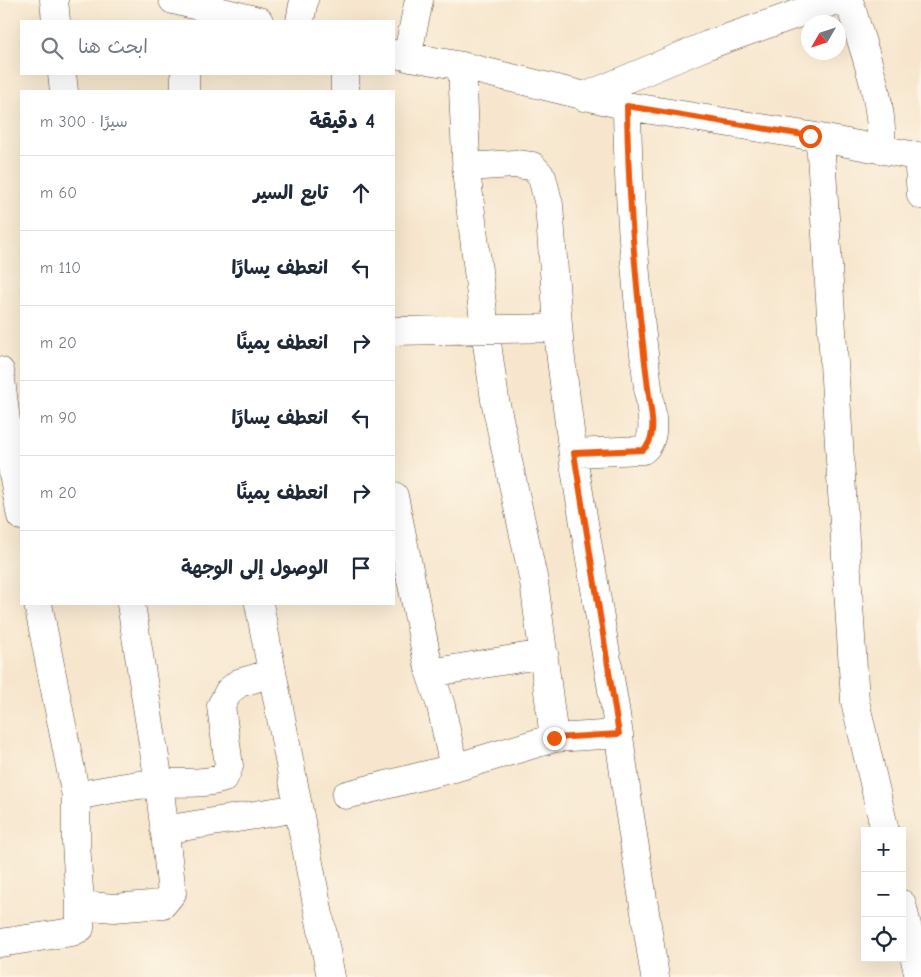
<!DOCTYPE html>
<html lang="ar">
<meta charset="utf-8">
<style>
body{margin:0;font-family:"Comic Neue","Playpen Sans Arabic",sans-serif;background:#f6f6f7;color:#1f2937;direction:rtl}
.controls{position:absolute;right:15px;bottom:15px;display:grid;overflow:hidden;border-radius:0px;box-shadow:0 5px 20px #0002}
.controls button{width:45px;height:45px;display:grid;place-items:center;padding:0;border:0;border-bottom:1px solid #e0e1e3;background:#fff;color:#1f2937;font:25px sans-serif}
.compass{position:absolute;left:801px;top:15px;width:45px;height:45px;border-radius:50%;background:#fff;box-shadow:0 5px 20px #0002;rotate:231deg}
.stop{position:absolute;width:15px;height:15px;margin:-11px;border:4px solid #ea580c;border-radius:50%;background:#fff}
.stop.end{background:#ea580c;border-color:#fff;box-shadow:0 1px 5px #0008}
.list{margin:0;padding:0;list-style:none}
h2{display:flex;justify-content:space-between;align-items:center;height:65px;margin:0;padding:0 20px;font-size:21px}
h2 small{font-size:16px;font-weight:400;color:#747a83}
.list li{display:grid;grid-template-columns:32px 1fr auto;gap:15px;align-items:center;box-sizing:border-box;height:75px;padding:0 20px;border-top:1px solid #e0e1e3}
.list b{display:block;font-size:19px;white-space:nowrap}
.list em{font-size:16px;font-style:normal;color:#747a83}
.icon{flex:none;width:28px;height:28px;fill:none;stroke:currentColor;stroke-width:2;stroke-linecap:round;stroke-linejoin:round}
.map{position:relative;flex:none;width:921px;height:977px;overflow:hidden;direction:ltr}
.search{position:absolute;background:#fff;box-shadow:0 5px 20px #0002;left:20px;top:20px;width:375px;height:55px;display:flex;align-items:center;gap:12px;box-sizing:border-box;padding:0 18px;border-radius:0px;color:#747a83;font-size:19px}
.panel{position:absolute;background:#fff;box-shadow:0 5px 20px #0002;left:20px;top:90px;width:375px;height:515px;border-radius:0px;direction:rtl}
.map>svg:first-child{display:block}
.lines{fill:none;stroke-linecap:round;stroke-linejoin:round}
.minor-casing{stroke:#574638;stroke-width:29}
.minor{stroke:#fff;stroke-width:28}
.route{stroke:#ea580c;stroke-width:6}
</style>
<div class="map">
<svg width="921" height="977" viewBox="0 0 921 977">
<rect width="100%" height="100%" fill="#fcf5e5"/>
<filter id="ink" filterUnits="userSpaceOnUse"><feTurbulence type="fractalNoise" baseFrequency=".02" numOctaves="2"/><feDisplacementMap in="SourceGraphic" scale="10" xChannelSelector="R" yChannelSelector="G"/><feConvolveMatrix kernelMatrix="1 2 1 2 8 2 1 2 1" color-interpolation-filters="sRGB"/></filter>
<filter id="wash" filterUnits="userSpaceOnUse"><feTurbulence type="fractalNoise" baseFrequency=".0096" numOctaves="4" result="noise"/><feDisplacementMap in="SourceGraphic" scale="20" xChannelSelector="R" yChannelSelector="G"/><feGaussianBlur stdDeviation="1.12" result="paint"/><feColorMatrix in="noise" values="0 0 0 0 0 0 0 0 0 0 0 0 0 0 0 0 0 1.4 0 .05"/><feComposite in="paint" operator="in"/></filter>
<g filter="url(#wash)">
<rect width="100%" height="100%" fill="#f7e6cd"/>
</g>
<g filter="url(#ink)">
<g class="lines">
<g class="minor-casing">
<path id="minor" d="M54,0L56,21
M173,0L259,21
M849,0C862,48 884,97 881,148
M300,21L304,0
M394,54L462,66L627,106L810,136L921,157
M407,57L419,0
M462,66L467,179L485,329L495,400L534,582L554,738
M62,74L64,91
M185,74V91
M345,74V91
M584,97L708,45L837,0
M820,138L855,701L885,831
M918,156L921,195
M466,167L515,164L532,166L542,177L549,205L560,351L574,463L616,714L628,803L655,977
M394,331L558,328
M0,371L11,462L21,516
M573,453L643,450C658,438 651,412 649,396C637,300 628,203 627,106
M394,496L430,673L441,706L454,768L554,738L619,734
M38,604L76,796
M259,604L331,977
M430,673L544,654
M346,795L454,768
M164,830L298,808
M902,904L919,977
M80,905L114,908L163,904L172,893L159,783L131,604
M0,943L72,932L80,928V905L76,843V796C103,791 130,785 158,783C180,782 203,785 224,778L229,766L221,706L229,691L239,683L272,673"/>
</g>
<use href="#minor" class="minor"/>
</g>
</g>
<g class="lines" filter="url(#ink)">
<path class="route" d="M554,738L619,734L574,453L643,450C658,438 651,412 649,396C637,300 628,203 627,106L810,136"/>
</g>
</svg>
<div class="controls">
<button>+</button>
<button>−</button>
<button><svg class="icon" aria-label="locate" viewBox="0 0 24 24"><circle cx="12" cy="12" r="6"/><path d="M12 2v4M12 18v4M2 12h4M18 12h4"/></svg></button>
</div>
<svg class="compass" viewBox="-18 -18 36 36"><path d="M0-13l5 13h-10z" fill="#e53935"/><path d="M0 13l5-13h-10z" fill="#747a83"/></svg>
<div class="stop" style="left:810px;top:136px"></div>
<div class="stop end" style="left:554px;top:738px"></div>
<div class="search"><svg class="icon" aria-label="search" viewBox="0 0 24 24"><circle cx="10" cy="10" r="6"/><path d="M15 15l6 6"/></svg>ابحث هنا</div>
<section class="panel">
<h2>4 دقيقة<small>سيرًا · 300 m</small></h2>
<ul class="list">
<li><svg class="icon" aria-label="ahead" viewBox="0 0 24 24"><path d="M12 20V5M6 11l6-6 6 6"/></svg><div><b>تابع السير</b></div><em>60 m</em></li>
<li><svg class="icon" aria-label="left" viewBox="0 0 24 24"><path d="M17 20v-9H6M10 6l-5 5 5 5"/></svg><div><b>انعطف يسارًا</b></div><em>110 m</em></li>
<li><svg class="icon" aria-label="right" viewBox="0 0 24 24"><path d="M7 20v-9h11M14 6l5 5-5 5"/></svg><div><b>انعطف يمينًا</b></div><em>20 m</em></li>
<li><svg class="icon" aria-label="left" viewBox="0 0 24 24"><path d="M17 20v-9H6M10 6l-5 5 5 5"/></svg><div><b>انعطف يسارًا</b></div><em>90 m</em></li>
<li><svg class="icon" aria-label="right" viewBox="0 0 24 24"><path d="M7 20v-9h11M14 6l5 5-5 5"/></svg><div><b>انعطف يمينًا</b></div><em>20 m</em></li>
<li><svg class="icon" aria-label="arrive" viewBox="0 0 24 24"><path d="M6 21V4h12l-3 4 3 4H6"/></svg><div><b>الوصول إلى الوجهة</b></div></li>
</ul>
</section>
</div>
